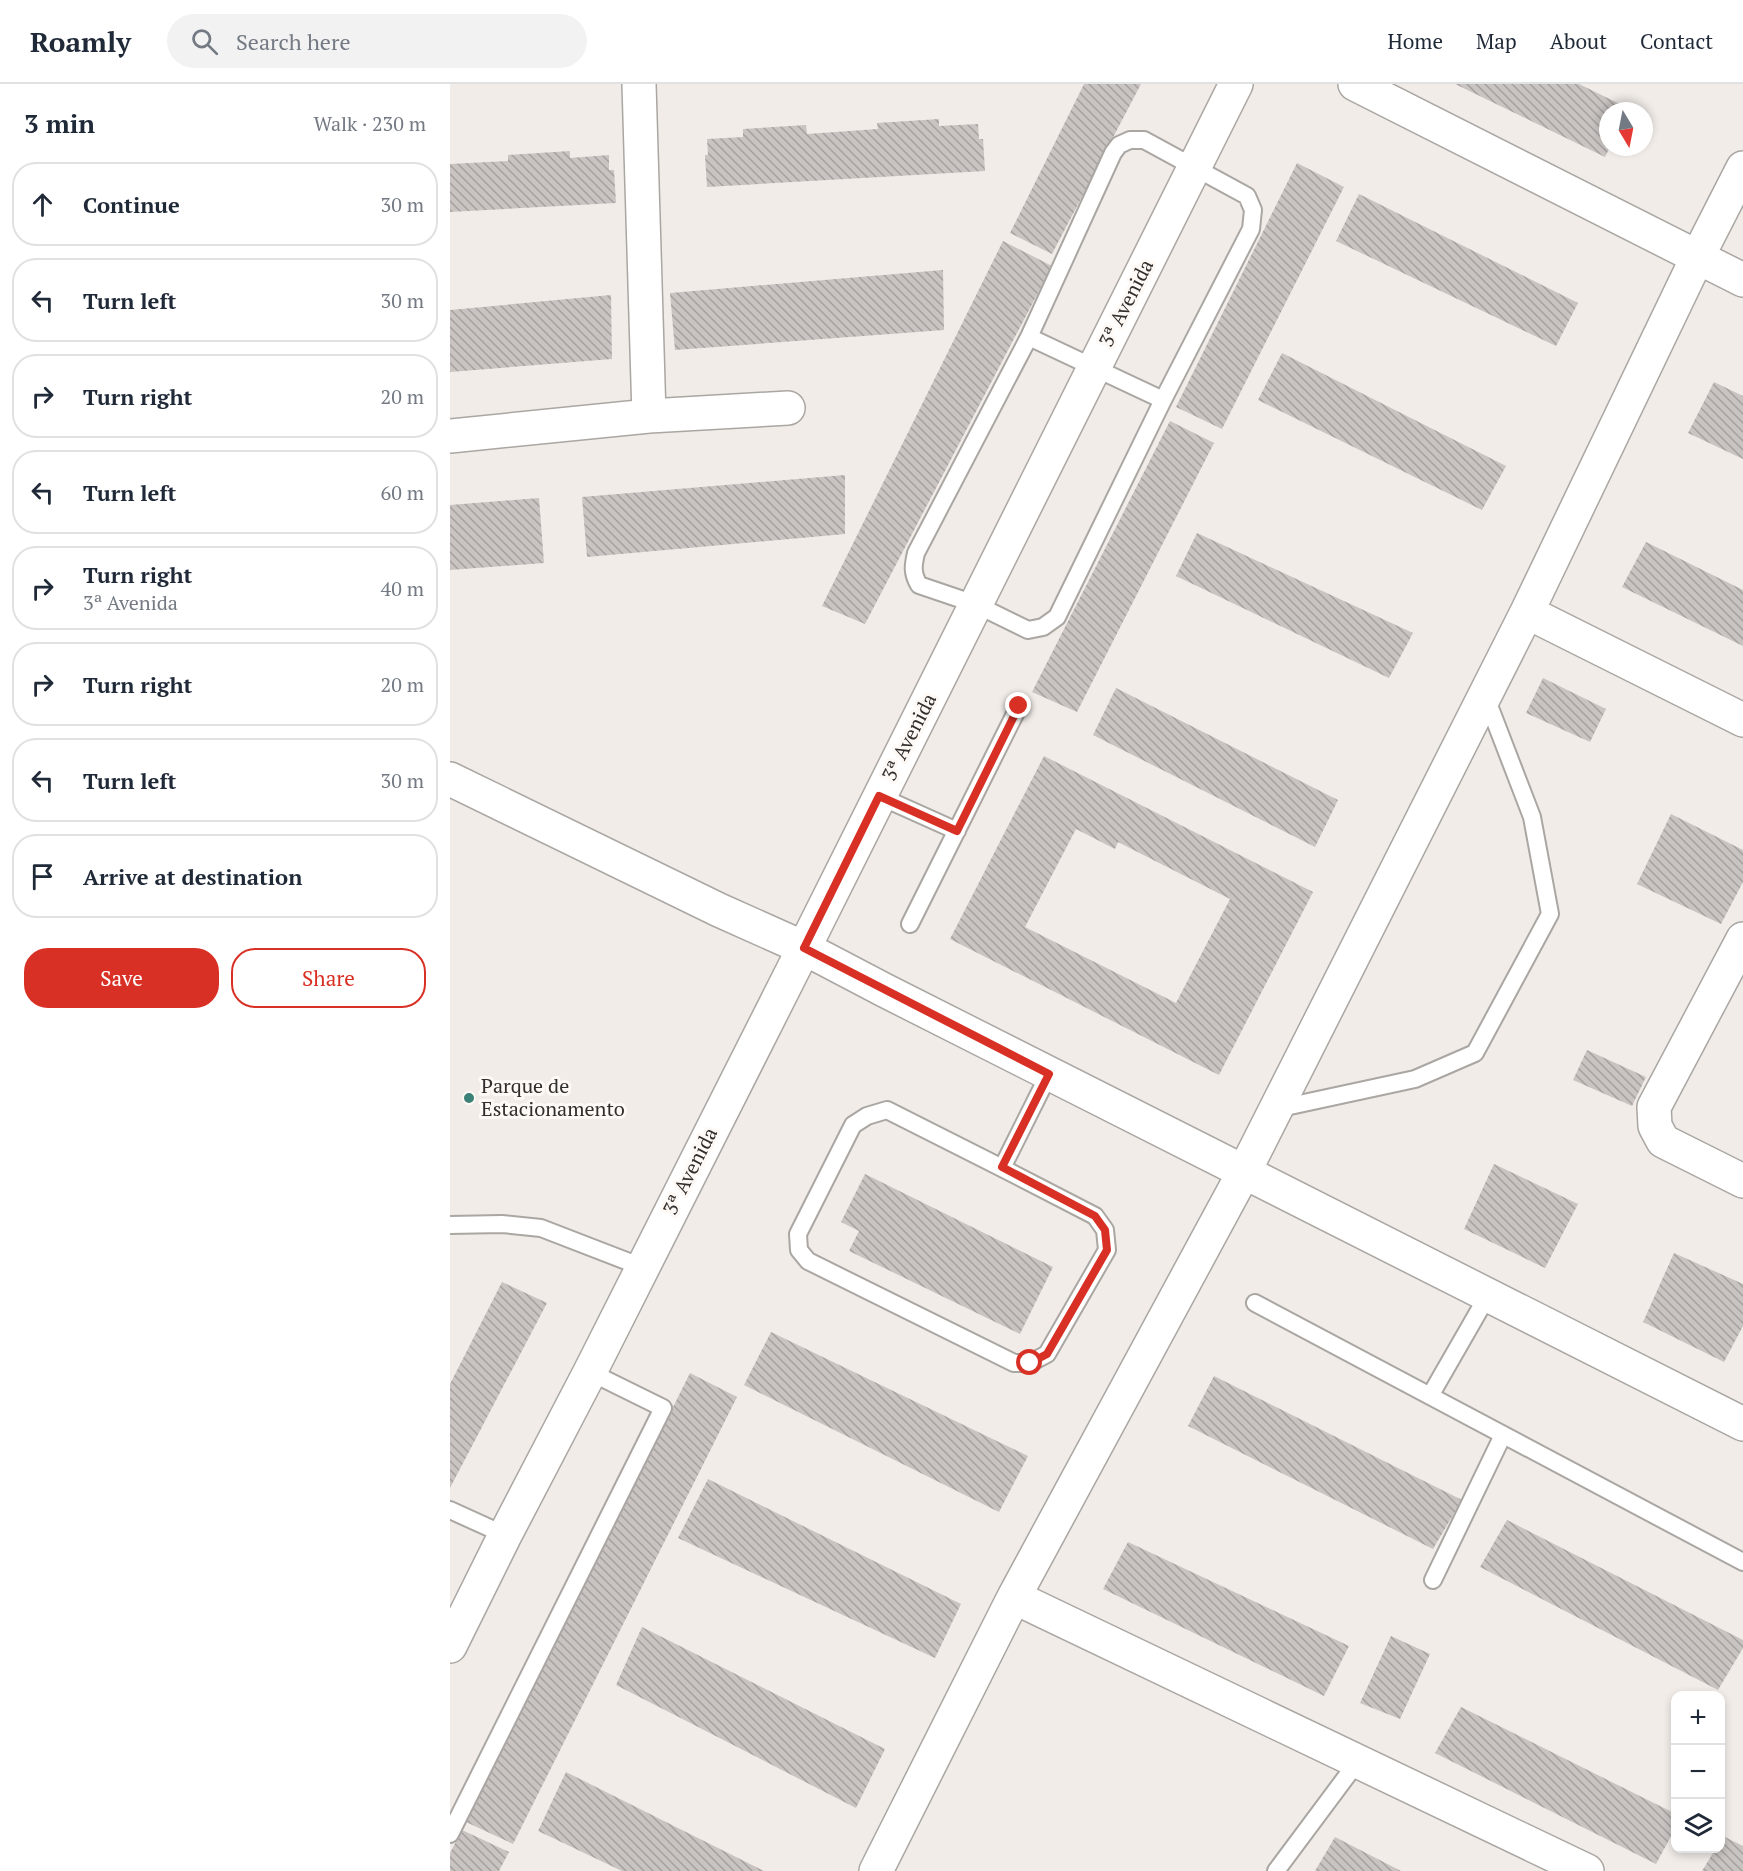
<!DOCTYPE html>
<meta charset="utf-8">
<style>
body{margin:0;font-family:"PT Serif",serif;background:#f2f2f3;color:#1f2937}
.controls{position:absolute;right:18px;bottom:18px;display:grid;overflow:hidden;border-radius:12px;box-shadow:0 3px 9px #0003}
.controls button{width:54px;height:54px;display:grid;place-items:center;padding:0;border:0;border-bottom:2px solid #e0e1e3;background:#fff;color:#1f2937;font:30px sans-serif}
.compass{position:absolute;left:1149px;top:18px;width:54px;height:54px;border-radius:50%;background:#fff;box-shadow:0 3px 9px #0003;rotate:170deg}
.stop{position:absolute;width:18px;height:18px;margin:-14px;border:4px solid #d93025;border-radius:50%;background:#fff}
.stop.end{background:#d93025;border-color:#fff;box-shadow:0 2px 6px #0008}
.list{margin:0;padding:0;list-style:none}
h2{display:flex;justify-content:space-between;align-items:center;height:78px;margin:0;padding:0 24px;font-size:26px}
h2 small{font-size:20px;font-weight:400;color:#747a83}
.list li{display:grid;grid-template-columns:39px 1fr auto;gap:18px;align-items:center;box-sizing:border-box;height:84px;margin:0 12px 12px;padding:0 12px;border:2px solid #e0e1e3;border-radius:24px}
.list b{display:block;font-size:22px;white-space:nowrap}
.list p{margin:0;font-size:20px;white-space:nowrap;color:#747a83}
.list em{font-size:20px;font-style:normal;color:#747a83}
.actions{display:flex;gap:12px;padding:18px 24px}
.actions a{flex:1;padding:14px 0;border:2px solid #d93025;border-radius:24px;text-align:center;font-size:21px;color:#d93025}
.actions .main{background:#d93025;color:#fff}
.icon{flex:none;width:33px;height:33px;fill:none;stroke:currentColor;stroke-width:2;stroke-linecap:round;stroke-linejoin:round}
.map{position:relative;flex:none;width:1293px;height:1787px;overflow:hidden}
header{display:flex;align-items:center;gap:36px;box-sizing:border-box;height:84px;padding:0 30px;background:#fff;border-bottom:2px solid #e0e1e3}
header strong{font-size:28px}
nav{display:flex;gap:33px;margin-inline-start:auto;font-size:21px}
.search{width:420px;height:54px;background:#f2f2f3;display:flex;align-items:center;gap:15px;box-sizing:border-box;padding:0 21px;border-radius:33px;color:#747a83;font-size:22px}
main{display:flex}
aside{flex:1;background:#fff}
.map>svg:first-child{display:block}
.building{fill:url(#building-back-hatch);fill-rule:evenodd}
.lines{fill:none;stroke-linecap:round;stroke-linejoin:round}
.lane-casing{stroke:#aaa6a2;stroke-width:20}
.street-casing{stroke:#aaa6a2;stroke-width:36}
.lane{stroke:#fff;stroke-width:16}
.street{stroke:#fff;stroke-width:33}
.route{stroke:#d93025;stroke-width:8}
.poi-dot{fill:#3c8177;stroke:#fef9f5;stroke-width:2}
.labels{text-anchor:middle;stroke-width:6;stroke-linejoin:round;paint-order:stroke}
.street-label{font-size:20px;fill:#312f2e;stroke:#fef9f5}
.poi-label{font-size:20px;fill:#312f2e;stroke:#fef9f5;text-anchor:start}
</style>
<header>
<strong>Roamly</strong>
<div class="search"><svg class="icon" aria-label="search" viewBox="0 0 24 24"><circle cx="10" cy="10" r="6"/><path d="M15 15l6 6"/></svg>Search here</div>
<nav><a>Home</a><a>Map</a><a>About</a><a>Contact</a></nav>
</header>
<main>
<aside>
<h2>3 min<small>Walk · 230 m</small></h2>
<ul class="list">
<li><svg class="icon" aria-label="ahead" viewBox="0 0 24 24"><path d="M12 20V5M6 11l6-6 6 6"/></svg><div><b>Continue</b></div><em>30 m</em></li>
<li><svg class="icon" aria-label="left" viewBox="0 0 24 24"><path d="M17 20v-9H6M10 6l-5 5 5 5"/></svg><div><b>Turn left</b></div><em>30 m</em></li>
<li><svg class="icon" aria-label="right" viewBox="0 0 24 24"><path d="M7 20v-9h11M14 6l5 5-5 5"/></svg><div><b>Turn right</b></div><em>20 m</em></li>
<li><svg class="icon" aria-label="left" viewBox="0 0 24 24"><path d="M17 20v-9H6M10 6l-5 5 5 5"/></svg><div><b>Turn left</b></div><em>60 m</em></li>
<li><svg class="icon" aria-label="right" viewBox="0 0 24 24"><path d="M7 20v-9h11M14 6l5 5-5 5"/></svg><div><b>Turn right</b><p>3ª Avenida</p></div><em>40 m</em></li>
<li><svg class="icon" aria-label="right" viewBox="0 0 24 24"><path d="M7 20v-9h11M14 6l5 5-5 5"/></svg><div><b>Turn right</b></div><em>20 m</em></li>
<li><svg class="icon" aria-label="left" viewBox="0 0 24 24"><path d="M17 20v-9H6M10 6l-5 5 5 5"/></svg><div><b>Turn left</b></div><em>30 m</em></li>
<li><svg class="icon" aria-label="arrive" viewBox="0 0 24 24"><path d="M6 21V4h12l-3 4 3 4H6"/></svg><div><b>Arrive at destination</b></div></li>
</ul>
<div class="actions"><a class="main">Save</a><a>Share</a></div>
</aside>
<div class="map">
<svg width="1293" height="1787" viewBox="0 0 1293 1787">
<defs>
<pattern id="building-back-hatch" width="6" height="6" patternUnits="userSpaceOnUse" patternTransform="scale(1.5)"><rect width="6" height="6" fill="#c9c4c1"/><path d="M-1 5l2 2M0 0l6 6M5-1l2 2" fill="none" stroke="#a4a09d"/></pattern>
</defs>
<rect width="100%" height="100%" fill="#f1ece8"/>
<path class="building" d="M634,0H691L602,170L560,149Z
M1005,0H1129L1180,25L1179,27H1158V63H1160L1155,73Z
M489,35V42L528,40L529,55H533L535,87L257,103L255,71H258L257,55L293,53V45L356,41L357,50L428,45L427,39Z
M120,67V74L159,71V86H164L166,119L0,128V80L58,77V71Z
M847,79L894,103L772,345L726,323Z
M909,110L1128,219L1106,262L886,157Z
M553,157L602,182L415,540L372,522Z
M493,186L494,246L225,266L220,209Z
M161,211L162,275L0,288V226Z
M832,269L1056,382L1032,426L808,316Z
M1264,298L1293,312V375L1238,349Z
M720,337L764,359L627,628L582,608Z
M395,391V450L137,473L132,413Z
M89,414L94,479L0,486V421Z
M747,449L963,549L939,594L726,492Z
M1196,458L1293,506V562L1172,503Z
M1093,594L1156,625L1140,658L1076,629Z
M666,604L888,716L865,763L643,651Z
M594,672L863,808L769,991L500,855ZM626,745L665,765L668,758L780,815L726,919L575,843Z
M1221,730L1293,766V798L1271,840L1187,800Z
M1137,966L1196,993L1182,1022L1123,996Z
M1044,1080L1128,1120L1095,1184L1014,1145Z
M415,1090L603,1183L570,1250L399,1167L409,1147L391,1138Z
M1224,1169L1293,1200V1242L1274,1278L1193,1238Z
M52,1198L97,1219L0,1404V1300Z
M321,1248L578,1372L549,1428L294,1301Z
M240,1289L287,1313L63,1760L16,1738Z
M764,1292L1012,1416L983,1465L738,1342Z
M258,1395L511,1520L485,1574L228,1454Z
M1057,1436L1293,1556V1564L1268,1606L1030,1483Z
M678,1458L899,1562L874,1612L653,1505Z
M192,1543L435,1665L406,1724L166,1601Z
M941,1552L980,1570L950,1635L910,1619Z
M1011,1623L1226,1730V1743L1206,1780L985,1669Z
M116,1688L314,1787H172L88,1747Z
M12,1746L59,1768L49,1787H0V1769Z
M1273,1752L1293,1762V1787H1252L1266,1764H1270V1756Z
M885,1753L951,1787H865Z"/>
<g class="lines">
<g class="lane-casing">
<path id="lane" d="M680,56H694L797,112L803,126L801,145L713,316L607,533L593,543L578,546L525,520L469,501C462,489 463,482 466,469L579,253L663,69L669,61Z
M579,253L713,316
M429,712L507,747
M460,840L569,622
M826,1025L965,995L1025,969L1100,830L1082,733L1035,611
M437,1026L552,1084L645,1132L655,1146L657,1166L597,1270L580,1279H564L358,1177L349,1166L348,1150L403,1041L417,1032Z
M552,1084L599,990
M0,1141L52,1140L91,1144L192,1183
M805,1219L1293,1478
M980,1312L1038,1211
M0,1426L55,1451
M983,1496L1053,1351
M0,1750L213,1324L140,1288
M826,1787L908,1677"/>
</g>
<g class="street-casing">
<path id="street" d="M189,0L199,332
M905,0L1293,196
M0,352L199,332L338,324
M1077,528L1293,636
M0,695L269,826L354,864L434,906L1293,1340
M1293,855L1204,1023L1205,1042L1213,1057L1293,1097
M564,1513L1137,1787
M0,1562L55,1451L140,1288L354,864L786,0
M426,1787L564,1513L794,1088L1077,528L1248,172L1293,84"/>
</g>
<use href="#lane" class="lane"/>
<use href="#street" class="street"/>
</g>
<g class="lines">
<path class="route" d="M569,622L507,747L429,712L354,864L599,990L552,1083L645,1132L655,1146L657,1166L597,1270L580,1279"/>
</g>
<circle class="poi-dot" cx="19" cy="1014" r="6"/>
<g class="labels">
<g class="street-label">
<text transform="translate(676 219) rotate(-63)" y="7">3ª Avenida</text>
<text transform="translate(459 653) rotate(-63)" y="7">3ª Avenida</text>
<text transform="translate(240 1087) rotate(-63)" y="7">3ª Avenida</text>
</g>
<g class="poi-label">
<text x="31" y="1009">Parque de<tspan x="31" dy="23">Estacionamento</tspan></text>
</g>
</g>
</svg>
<div class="controls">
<button>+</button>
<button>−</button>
<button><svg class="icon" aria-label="layers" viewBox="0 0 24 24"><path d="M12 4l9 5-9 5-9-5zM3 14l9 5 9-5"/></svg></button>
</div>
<svg class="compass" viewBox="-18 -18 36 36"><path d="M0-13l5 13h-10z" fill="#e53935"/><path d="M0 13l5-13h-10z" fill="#747a83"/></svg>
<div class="stop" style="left:580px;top:1279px"></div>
<div class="stop end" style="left:569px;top:622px"></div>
</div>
</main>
